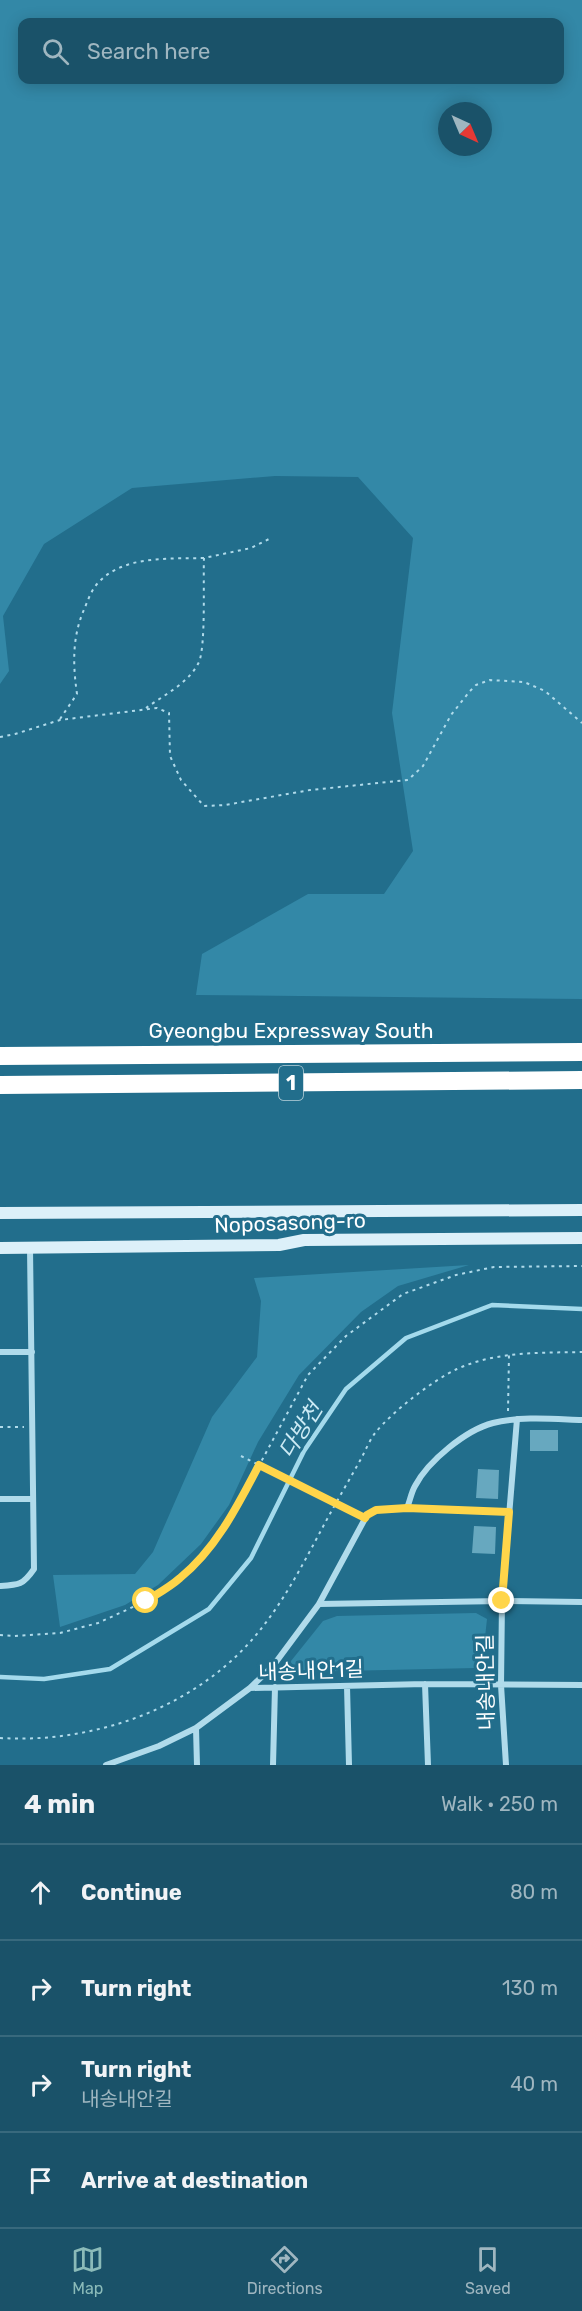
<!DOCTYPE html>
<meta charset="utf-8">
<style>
body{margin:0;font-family:Rubik,"Noto Sans KR",sans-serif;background:#23586f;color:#f1f3f6}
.compass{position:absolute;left:438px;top:102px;width:54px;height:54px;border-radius:50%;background:#1a5269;box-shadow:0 3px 15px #0003;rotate:136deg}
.stop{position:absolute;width:18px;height:18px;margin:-14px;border:4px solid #ffd54a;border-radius:50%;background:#fff}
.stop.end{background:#ffd54a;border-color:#fff;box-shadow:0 2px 6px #0008}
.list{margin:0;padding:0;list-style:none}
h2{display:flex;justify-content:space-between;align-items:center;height:78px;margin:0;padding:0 24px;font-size:26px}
h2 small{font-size:20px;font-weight:400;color:#9fb6c0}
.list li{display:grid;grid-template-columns:39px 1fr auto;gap:18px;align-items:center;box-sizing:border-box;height:96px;padding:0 24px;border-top:2px solid #38697d}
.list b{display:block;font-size:22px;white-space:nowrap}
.list p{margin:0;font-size:20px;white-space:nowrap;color:#9fb6c0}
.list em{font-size:20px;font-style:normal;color:#9fb6c0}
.icon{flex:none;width:33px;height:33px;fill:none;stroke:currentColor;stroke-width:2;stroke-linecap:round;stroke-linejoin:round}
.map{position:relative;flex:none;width:582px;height:1765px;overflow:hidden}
.search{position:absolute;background:#1a5269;box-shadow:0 3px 15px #0003;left:18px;right:18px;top:18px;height:66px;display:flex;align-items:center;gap:15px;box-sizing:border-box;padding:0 21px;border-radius:12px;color:#9fb6c0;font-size:22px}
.sheet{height:462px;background:#1a5269}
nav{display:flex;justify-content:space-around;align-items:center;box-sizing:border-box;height:84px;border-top:2px solid #38697d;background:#1a5269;font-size:16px;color:#9fb6c0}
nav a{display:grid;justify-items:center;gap:3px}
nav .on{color:#8bbbb9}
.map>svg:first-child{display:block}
.green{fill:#3388a7;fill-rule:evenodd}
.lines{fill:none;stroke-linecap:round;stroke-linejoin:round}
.stream{stroke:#a4daec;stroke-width:4.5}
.building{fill:#67a8bf}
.path{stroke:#b0dbeb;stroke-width:2;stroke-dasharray:3 4.5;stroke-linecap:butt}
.minor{stroke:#b0dbeb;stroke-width:6}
.secondary{stroke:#dcf0f9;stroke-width:12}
.motorway{stroke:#fff;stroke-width:18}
.route{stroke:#ffd54a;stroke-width:8}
.labels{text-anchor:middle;stroke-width:6;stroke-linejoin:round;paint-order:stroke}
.shield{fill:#226e8c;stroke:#bdd4dc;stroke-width:1.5}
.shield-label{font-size:20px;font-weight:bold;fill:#fff}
.street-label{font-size:21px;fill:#fff;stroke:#226e8c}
.water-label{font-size:22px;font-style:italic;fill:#cdebf5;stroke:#226e8c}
</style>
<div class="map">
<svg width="582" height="1765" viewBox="0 0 582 1765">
<rect width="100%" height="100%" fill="#226e8c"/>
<path class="green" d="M0,0H582V999L196,995L202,954L308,894H384L413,851L392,713L413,538L358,477L275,476L132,488L44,544L3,616L9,671L0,684ZM560,22V80H22V22ZM447,111H483V147H447Z
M469,1265L398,1286L361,1312L299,1375L258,1442L229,1505L201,1544L158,1585L125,1605L60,1627L53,1575L135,1574L153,1552L212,1417L257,1357L261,1301L254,1278Z
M476,1613L487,1619L482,1665L475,1668L297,1672L292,1669L291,1661L323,1621L337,1616Z"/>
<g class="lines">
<path class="stream" d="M0,1677L44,1679L110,1669L209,1609L251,1558L304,1451L346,1389L406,1338L492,1305L582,1309"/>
</g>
<path class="building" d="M530,1430H558V1451H530Z
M478,1469L499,1470L498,1499L476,1498Z
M474,1526L496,1527L495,1554L472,1553Z"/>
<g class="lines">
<path class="path" d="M146,708C164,695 189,683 199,662C206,645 203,579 204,558L251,548L269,539
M60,719L77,694C73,666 72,639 83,612C87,603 91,590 98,583C123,555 170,559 204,558
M0,737L15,734L60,720L157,708L169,713L170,756L181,780L204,806L225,805L310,790L408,780L423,766L451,715L470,691L476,685L490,680L524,682L545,691L582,723
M508,1411L509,1354
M0,1427H24
M241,1456L357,1514
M0,1635L14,1636L60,1633L98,1623L146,1601L181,1578L211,1546L235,1510L308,1375L346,1336L403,1294L456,1275L494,1267L582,1266
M0,1738C98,1744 204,1705 264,1625C291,1590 310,1550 331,1512C341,1494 352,1475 362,1457C366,1449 370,1440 375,1433C393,1411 432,1381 457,1369C497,1351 540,1353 582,1352"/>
<path class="minor" d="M0,1352H32
M0,1499H33
M407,1508L509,1512
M0,1586C19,1585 23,1585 34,1569L30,1248
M319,1604L502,1601L582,1602
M425,1684L428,1765
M347,1686L349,1765
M250,1688L273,1666L319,1604L367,1515L376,1510L407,1508C410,1501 411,1493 415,1486C428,1461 466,1430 493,1423C522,1416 553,1419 582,1420
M196,1728L197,1765
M106,1765L159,1746L196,1728L250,1688L425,1684L582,1685
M273,1765L275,1687
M506,1765L501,1685L502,1601L517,1419"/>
<path class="secondary" d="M0,1213L582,1210
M0,1248L279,1245L304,1240L582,1238"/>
<path class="motorway" d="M0,1056L582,1052
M0,1085L582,1080"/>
</g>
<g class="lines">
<path class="route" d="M146,1601C157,1594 170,1587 180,1578C216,1549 238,1505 259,1465L365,1518L367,1515L376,1510L407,1508L509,1512L502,1601"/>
</g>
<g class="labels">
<rect class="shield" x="279" y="1066" width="24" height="34" rx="4.5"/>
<g class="shield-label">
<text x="291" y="1090">1</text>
</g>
<g class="street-label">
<text x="291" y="1038">Gyeongbu Expressway South</text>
<text transform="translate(290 1223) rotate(-2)" y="7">Noposasong-ro</text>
<text transform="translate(311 1671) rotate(-2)" y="7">내송내안1길</text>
<text transform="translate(486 1682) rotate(-91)" y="7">내송내안길</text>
</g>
<g class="water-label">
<text transform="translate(300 1430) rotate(-58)" y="8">다방천</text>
</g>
</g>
</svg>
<svg class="compass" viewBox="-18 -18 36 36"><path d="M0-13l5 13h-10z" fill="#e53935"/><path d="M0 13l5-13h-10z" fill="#9fb6c0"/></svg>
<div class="stop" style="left:146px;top:1601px"></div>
<div class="stop end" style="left:502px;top:1601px"></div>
<div class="search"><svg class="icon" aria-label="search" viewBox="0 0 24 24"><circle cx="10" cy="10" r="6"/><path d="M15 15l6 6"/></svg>Search here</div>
</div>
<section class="sheet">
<h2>4 min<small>Walk · 250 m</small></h2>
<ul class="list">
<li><svg class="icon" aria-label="ahead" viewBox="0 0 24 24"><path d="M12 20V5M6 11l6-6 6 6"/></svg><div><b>Continue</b></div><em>80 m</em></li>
<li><svg class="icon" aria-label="right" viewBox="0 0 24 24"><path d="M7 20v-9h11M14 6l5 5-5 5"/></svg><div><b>Turn right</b></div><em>130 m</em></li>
<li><svg class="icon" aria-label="right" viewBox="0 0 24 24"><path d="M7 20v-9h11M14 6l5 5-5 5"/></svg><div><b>Turn right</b><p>내송내안길</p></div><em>40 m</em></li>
<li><svg class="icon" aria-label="arrive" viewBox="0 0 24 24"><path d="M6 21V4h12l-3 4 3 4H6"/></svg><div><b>Arrive at destination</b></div></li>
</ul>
</section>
<nav>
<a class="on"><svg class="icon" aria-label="map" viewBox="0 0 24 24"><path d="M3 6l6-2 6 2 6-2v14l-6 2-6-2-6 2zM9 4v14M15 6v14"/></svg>Map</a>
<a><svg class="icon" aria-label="directions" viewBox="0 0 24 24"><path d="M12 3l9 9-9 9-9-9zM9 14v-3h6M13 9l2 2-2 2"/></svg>Directions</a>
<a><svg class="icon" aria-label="saved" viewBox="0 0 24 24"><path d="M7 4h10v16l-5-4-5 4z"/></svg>Saved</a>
</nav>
